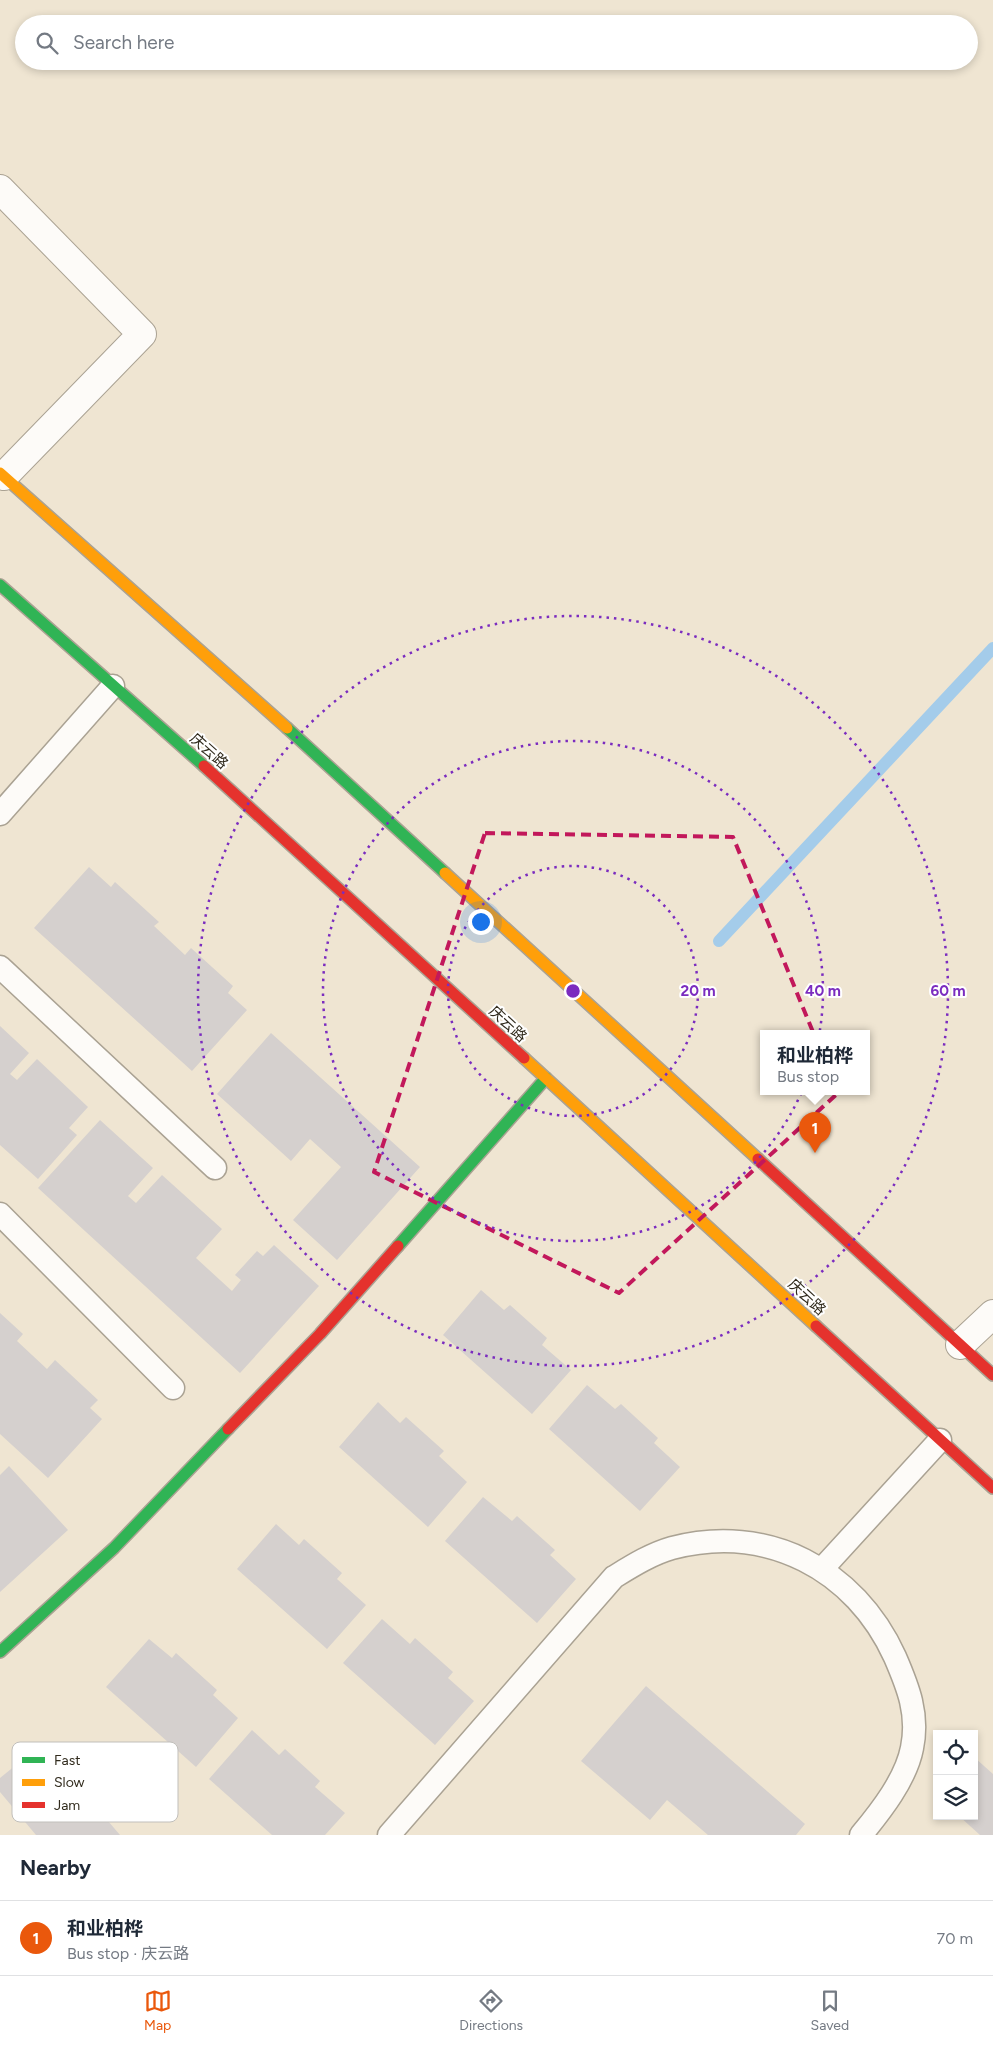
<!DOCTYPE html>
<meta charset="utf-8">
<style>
body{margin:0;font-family:Figtree,"Noto Sans SC",sans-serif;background:#f2f2f3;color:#1f2937}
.controls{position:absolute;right:15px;bottom:15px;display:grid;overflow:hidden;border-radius:0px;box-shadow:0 2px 8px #0003}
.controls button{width:45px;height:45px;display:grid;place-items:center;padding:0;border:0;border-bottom:1px solid #e0e1e3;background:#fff;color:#1f2937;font:25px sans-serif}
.you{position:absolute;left:480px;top:921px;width:18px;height:18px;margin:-12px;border:4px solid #fff;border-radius:50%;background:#1a73e8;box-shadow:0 0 0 8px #1a73e833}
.badge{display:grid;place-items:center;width:32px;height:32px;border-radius:50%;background:#ea580c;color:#fff;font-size:16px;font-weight:700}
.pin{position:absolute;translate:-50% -41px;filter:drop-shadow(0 1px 2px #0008)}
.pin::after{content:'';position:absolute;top:26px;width:18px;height:15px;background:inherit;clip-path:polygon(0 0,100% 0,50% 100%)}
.popup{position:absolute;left:760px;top:1030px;width:110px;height:65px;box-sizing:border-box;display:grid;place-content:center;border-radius:0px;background:#fff;filter:drop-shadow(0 1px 4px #0005);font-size:16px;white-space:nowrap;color:#747a83}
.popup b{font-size:19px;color:#1f2937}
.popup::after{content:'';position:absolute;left:50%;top:100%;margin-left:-10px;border:10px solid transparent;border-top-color:#fff}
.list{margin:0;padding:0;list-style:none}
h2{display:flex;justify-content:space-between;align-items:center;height:65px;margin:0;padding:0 20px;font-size:21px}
h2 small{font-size:16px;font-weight:400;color:#747a83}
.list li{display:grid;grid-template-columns:32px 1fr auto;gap:15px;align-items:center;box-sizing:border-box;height:75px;padding:0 20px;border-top:1px solid #e0e1e3}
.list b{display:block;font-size:19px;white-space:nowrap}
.list p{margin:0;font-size:16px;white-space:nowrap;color:#747a83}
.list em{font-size:16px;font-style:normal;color:#747a83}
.icon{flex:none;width:28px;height:28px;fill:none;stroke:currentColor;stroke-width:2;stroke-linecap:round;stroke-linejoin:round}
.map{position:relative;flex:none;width:993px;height:1835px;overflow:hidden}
.search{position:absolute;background:#fff;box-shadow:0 2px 8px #0003;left:15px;right:15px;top:15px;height:55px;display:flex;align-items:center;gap:12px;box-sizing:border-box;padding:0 18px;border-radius:28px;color:#747a83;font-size:19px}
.sheet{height:140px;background:#fff}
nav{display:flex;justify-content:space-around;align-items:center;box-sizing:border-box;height:70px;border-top:1px solid #e0e1e3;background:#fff;font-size:14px;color:#747a83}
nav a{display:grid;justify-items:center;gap:2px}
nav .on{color:#ea580c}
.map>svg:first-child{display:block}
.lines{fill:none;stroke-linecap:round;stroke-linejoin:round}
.stream{stroke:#a4ccea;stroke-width:12}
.building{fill:#d5d0ce}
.lane-casing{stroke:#aaa293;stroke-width:25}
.street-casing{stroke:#aaa293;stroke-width:30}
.fast-casing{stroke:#aaa293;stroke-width:14}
.slow-casing{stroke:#aaa293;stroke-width:14}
.jam-casing{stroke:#aaa293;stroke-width:14}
.lane{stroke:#fdfbf8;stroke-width:22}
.street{stroke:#fdfbf8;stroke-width:28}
.fast{stroke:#30b455;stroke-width:11}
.slow{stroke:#ff9f0a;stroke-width:11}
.jam{stroke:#e5322d;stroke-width:11}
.marked{fill:none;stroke:#c2185b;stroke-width:4;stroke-dasharray:10 6;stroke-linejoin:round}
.ring{fill:none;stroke:#7b2cbf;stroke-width:2.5;stroke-dasharray:2.5 5}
.labels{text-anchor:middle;stroke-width:4;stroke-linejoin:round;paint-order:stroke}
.street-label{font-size:15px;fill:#312b1d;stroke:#fff}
.key{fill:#fff;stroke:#c1bfbb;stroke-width:1}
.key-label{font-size:14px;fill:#312b1d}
.centre{fill:#7b2cbf;stroke:#fff;stroke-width:2.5}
.ring-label{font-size:15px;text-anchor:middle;font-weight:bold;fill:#7b2cbf;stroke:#fff;stroke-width:4;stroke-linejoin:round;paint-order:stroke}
</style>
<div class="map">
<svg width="993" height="1835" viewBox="0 0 993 1835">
<rect width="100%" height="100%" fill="#efe5d2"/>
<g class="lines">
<path class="stream" d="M719,941L993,648"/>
</g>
<path class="building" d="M89,867L111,887L115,882L159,922L154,926L185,955L191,948L233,986L228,993L247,1010L192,1071L34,928Z
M0,1026L29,1053L10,1074L17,1080L37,1059L88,1107L69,1128L77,1135L38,1179L0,1145Z
M271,1033L420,1167L337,1260L293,1220L341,1167L310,1139L291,1161L217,1094Z
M100,1120L153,1168L128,1196L136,1203L162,1175L222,1229L196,1258L232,1291L241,1280L235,1275L257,1251L263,1256L274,1245L319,1286L240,1373L38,1188Z
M481,1290L504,1310L510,1305L547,1338L542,1345L571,1370L532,1414L443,1335Z
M0,1313L23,1334L17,1341L47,1369L55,1360L98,1400L90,1408L102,1419L48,1478L0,1434Z
M587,1385L615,1409L621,1404L658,1438L654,1443L680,1467L640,1511L549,1429Z
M378,1402L400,1423L406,1417L444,1451L439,1456L467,1482L428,1527L339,1447Z
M9,1466L68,1530L0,1592V1475Z
M483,1497L512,1521L517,1516L555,1550L550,1555L576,1579L537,1623L445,1541Z
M276,1524L299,1545L304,1539L342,1573L337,1579L366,1605L327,1649L237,1569Z
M382,1619L410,1644L415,1638L453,1672L448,1678L474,1701L435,1745L343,1663Z
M149,1639L172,1658L176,1653L217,1690L213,1695L238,1718L196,1767L106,1687Z
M646,1686L805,1824L796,1835H708L667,1800L650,1820L581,1761Z
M252,1730L279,1755L285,1749L320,1781L315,1787L345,1813L325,1835H272L209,1779Z
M43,1743L62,1766L67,1761L102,1804L97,1808L120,1835H36L0,1792V1778Z
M974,1757L993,1774V1835H980L959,1816H974Z"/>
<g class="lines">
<g class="lane-casing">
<path id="lane" d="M0,814L113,686
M0,967L215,1168
M0,1214L173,1388
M822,1569L940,1440
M389,1835L614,1577C632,1566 651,1554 672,1548C767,1523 855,1569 895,1657C908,1687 919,1714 912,1748C906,1779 881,1811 861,1835"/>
</g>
<g class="street-casing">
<path id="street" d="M0,189L142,334L4,476
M960,1345L993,1314"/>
</g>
<g class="fast-casing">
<path id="fast" d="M0,585L204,766
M287,728L445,873
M398,1246L546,1078
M0,1652L114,1548L228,1429"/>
</g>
<g class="slow-casing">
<path id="slow" d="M0,473L287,728
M445,873L758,1159
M524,1058L816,1326"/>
</g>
<g class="jam-casing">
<path id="jam" d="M204,766L524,1058
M758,1159L993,1375
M816,1326L993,1488
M228,1429L320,1334L398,1246"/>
</g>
<use href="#lane" class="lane"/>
<use href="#street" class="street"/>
<use href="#fast" class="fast"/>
<use href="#slow" class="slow"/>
<use href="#jam" class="jam"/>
</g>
<path class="marked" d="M485,833L733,837L838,1093L619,1293L374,1172Z"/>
<g class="ring">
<circle cx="573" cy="991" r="125"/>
<circle cx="573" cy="991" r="250"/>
<circle cx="573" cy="991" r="375"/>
</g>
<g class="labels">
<g class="street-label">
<text transform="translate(209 751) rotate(42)" y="5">庆云路</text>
<text transform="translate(508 1024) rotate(43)" y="5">庆云路</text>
<text transform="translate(807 1297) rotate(43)" y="5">庆云路</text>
</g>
</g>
<rect x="12" y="1742" width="166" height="80" rx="8" class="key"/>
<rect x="22" y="1757" width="23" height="6" fill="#30b455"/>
<rect x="22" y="1779" width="23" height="7" fill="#ff9f0a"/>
<rect x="22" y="1802" width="23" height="6" fill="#e5322d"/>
<g class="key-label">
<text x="54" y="1765">Fast</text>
<text x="54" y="1787">Slow</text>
<text x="54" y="1810">Jam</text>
</g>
<circle cx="573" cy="991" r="8" class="centre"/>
<g class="ring-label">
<text x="698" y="996">20 m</text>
<text x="823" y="996">40 m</text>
<text x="948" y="996">60 m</text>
</g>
</svg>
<div class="controls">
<button><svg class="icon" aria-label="locate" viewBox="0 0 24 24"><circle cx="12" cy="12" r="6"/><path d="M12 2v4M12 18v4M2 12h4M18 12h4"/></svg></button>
<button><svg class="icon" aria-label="layers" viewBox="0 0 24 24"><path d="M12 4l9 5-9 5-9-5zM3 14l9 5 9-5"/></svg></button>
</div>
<div class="you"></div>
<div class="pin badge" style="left:815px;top:1153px">1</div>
<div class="popup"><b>和业柏桦</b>Bus stop</div>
<div class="search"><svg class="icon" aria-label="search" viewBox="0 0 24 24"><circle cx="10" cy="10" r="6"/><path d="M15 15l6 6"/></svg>Search here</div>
</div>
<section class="sheet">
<h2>Nearby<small></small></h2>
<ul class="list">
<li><span class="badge">1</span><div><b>和业柏桦</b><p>Bus stop · 庆云路</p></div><em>70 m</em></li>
</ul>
</section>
<nav>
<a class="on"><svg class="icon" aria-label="map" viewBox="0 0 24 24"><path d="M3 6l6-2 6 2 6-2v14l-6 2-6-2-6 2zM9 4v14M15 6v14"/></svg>Map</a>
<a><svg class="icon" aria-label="directions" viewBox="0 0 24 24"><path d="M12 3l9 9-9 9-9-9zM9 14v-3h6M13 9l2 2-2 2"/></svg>Directions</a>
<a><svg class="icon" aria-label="saved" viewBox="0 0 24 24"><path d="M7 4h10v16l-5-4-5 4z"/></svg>Saved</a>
</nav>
